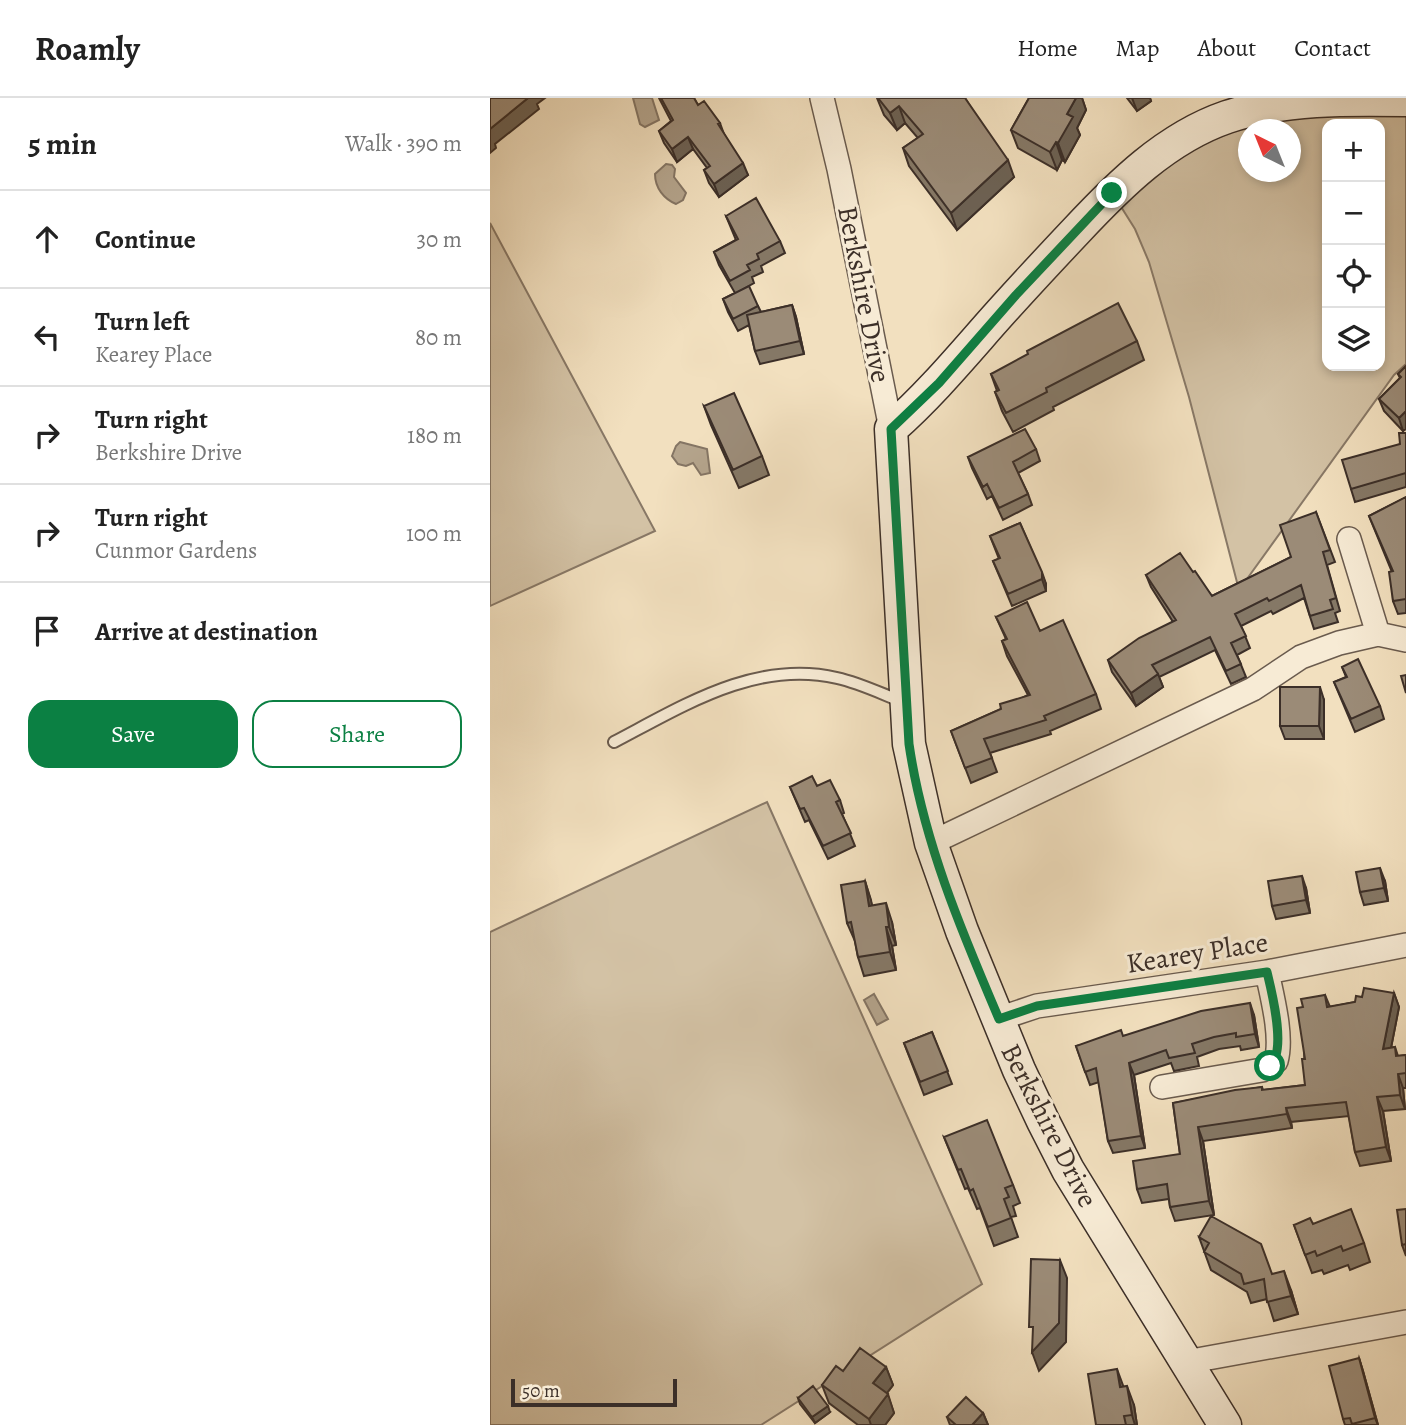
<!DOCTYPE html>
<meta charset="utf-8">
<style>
body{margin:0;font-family:Alegreya,serif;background:#f6f6f6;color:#222}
.controls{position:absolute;right:21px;top:21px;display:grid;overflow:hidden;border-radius:14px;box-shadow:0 4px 10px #0003}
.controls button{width:63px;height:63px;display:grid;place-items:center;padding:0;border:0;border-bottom:2px solid #e0e0e0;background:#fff;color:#222;font:35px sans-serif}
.compass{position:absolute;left:748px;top:21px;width:63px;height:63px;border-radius:50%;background:#fff;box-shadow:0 4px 10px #0003;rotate:317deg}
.scale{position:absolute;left:21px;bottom:18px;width:166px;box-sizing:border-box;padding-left:7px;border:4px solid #3c2f28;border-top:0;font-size:19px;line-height:24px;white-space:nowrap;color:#3c2f28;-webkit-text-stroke:5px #f7ebd5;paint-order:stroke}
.stop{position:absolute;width:21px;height:21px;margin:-16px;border:5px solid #0b8043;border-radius:50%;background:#fff}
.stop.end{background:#0b8043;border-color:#fff;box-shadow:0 2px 7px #0008}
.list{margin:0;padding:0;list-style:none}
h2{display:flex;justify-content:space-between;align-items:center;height:91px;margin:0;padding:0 28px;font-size:30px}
h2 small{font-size:23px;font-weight:400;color:#767676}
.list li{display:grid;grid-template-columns:46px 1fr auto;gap:21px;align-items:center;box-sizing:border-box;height:98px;padding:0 28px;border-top:2px solid #e0e0e0}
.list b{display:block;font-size:26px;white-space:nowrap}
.list p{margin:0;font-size:23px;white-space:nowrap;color:#767676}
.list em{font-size:23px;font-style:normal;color:#767676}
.actions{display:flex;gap:14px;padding:21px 28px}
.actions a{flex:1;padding:16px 0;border:2px solid #0b8043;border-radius:21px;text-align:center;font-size:24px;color:#0b8043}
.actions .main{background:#0b8043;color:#fff}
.icon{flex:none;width:38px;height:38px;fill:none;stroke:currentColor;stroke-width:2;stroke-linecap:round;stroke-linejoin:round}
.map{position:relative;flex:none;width:916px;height:1327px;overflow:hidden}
header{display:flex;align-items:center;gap:42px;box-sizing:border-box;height:98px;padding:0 35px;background:#fff;border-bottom:2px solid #e0e0e0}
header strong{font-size:33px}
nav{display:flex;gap:38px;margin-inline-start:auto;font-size:24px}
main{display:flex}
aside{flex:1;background:#fff}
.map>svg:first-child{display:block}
.green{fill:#d3c2a5;stroke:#887866;stroke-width:2;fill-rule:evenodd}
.water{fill:#b4a48c;stroke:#847564;stroke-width:2}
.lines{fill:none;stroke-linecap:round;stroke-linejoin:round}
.lane-casing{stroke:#6a5b4e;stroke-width:14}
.street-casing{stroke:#6a5b4e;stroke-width:26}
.secondary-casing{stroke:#3c2f28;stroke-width:35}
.lane{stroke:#f7ebd5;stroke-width:10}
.street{stroke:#f7ebd5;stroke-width:23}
.secondary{stroke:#f7ebd5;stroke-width:32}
.wall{fill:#857866;stroke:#3c2f28;stroke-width:2}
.shaded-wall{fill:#6c6153;stroke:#3c2f28;stroke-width:2}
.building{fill:#9b8b77;stroke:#3c2f28;stroke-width:2}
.route{stroke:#0b8043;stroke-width:9}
.labels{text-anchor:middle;stroke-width:6;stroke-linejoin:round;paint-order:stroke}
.street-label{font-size:28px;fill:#3c2f28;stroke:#f7ebd5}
</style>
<header>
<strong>Roamly</strong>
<nav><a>Home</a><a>Map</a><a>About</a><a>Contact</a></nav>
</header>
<main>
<aside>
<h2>5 min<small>Walk · 390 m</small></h2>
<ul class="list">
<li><svg class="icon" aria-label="ahead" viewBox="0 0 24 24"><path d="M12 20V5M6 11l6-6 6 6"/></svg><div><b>Continue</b></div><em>30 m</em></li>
<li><svg class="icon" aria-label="left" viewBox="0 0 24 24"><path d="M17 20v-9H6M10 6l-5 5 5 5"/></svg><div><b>Turn left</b><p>Kearey Place</p></div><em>80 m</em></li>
<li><svg class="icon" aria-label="right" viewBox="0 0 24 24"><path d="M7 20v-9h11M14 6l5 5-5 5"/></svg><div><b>Turn right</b><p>Berkshire Drive</p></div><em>180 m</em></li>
<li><svg class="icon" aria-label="right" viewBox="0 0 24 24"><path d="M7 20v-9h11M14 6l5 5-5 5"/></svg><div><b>Turn right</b><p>Cunmor Gardens</p></div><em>100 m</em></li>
<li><svg class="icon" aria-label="arrive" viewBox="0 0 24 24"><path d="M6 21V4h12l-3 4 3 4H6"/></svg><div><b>Arrive at destination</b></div></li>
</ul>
<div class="actions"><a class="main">Save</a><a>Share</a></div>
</aside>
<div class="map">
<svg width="916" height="1327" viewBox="0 0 916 1327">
<rect width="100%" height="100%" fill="#f2e0bf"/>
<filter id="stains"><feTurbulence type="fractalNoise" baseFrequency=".00286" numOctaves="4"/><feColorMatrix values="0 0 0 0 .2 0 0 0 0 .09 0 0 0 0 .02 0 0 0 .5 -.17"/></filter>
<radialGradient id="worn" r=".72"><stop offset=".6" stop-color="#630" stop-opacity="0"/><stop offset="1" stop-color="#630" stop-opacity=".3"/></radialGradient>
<path class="green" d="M916,2V266L904,277L749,492L699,299L659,164L645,131L623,96L712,31ZM837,26H890V268H837ZM758,32H800V74H758Z
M0,125L165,433L0,508Z
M277,704L492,1186L271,1327H0V834Z"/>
<path class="water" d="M143,0H162L169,22L155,29L150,26Z
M176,66L182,67L185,71L184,79L196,95L193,102L186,106C174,101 165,90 165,76Z
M190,344L217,351L220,375L211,377L203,365L196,368L188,366L182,358L186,348Z
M384,896L398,921L387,927L374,902Z"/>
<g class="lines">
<g class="lane-casing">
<path id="lane" d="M124,644C193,608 266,561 347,580C370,585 392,596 413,604"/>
</g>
<g class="street-casing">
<path id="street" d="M332,0L349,71L401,331
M859,441L888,536
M441,745L763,591L811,559L849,545L888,536L916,542
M508,921L547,908L777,874L916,847
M672,989L772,972L786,963C793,939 782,898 777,874
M696,1264L916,1224"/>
</g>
<g class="secondary-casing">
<path id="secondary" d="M735,1327L578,1072L553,1023L529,972L472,833L441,745L419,646L401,331C433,303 461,271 489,239C520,203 553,168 586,133C629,87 676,40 737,19C794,0 857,1 916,2"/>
</g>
<use href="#lane" class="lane"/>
<use href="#street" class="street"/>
<use href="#secondary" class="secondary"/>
</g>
<path class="wall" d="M169,0H204L208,7L230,25L234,36L258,77L229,99L219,85L214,72L217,70L203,51L187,64L174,45L169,33L181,23Z
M387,0H475L524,79L467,132L419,68L413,50L428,40L415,25L407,32L394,17Z
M539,0H592L596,12L587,30L590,37L575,64L572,62L567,72L528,50L521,32Z
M637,0H660L661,3L647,13Z
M236,118L290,143L295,155L271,168L273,174L262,179L264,185L250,193L268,208L271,214L302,207L306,219L314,256L270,266L265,253L259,227L248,233L238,214L233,201L245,195L229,167L224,154L246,142Z
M647,243L654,262L563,309L564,312L523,334L512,313L505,294L507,293L501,276Z
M916,268L913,333L894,313L889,301L910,280L908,276Z
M214,308L272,358L279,377L249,390L221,327Z
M916,335V389L865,404L861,391L910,346Z
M546,351L550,363L528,375L538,396L542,407L513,422L502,398L497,401L482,370L478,359Z
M916,399V515L908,516L903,503L902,474L879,418Z
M826,414L845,464L837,467L850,513L845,515L848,524L824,531L814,500L783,516L781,513L751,528L760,550L747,557L756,579L741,586L725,552L669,579L673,589L646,608L622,574L618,562L683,524L661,489L656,477L703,474L722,498L801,459Z
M530,425L556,486V493L522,508L503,463L509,461L500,438Z
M506,519L550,533L606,596L611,611L560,633L561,636L500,655L507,674L481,685L461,633L511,611L538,597L517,558L512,543L516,541Z
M852,569L890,608L894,621L865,634L844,584L856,579Z
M834,602V641H795L790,628Z
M327,688L350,702L354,715L352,716L365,748L338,761L319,722L315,724L300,689Z
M375,783L382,807L402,824L406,847L402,848L406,872L374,878L368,859L365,843L357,825Z
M895,783L898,803L874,807L870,794Z
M816,790L820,815L786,821L782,808Z
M904,895L909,909L901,950L905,949L908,958L916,957V990H913L915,1011L893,1013L901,1063L870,1068L865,1054L859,1018L801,1024L802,1030L713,1043L724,1117L685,1123L680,1109L679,1101L652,1105L647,1091L690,1056L683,1005L772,989L773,992L815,987L813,909L835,897L840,909L865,904L872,899Z
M764,917L769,949L751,952L750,948L729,951L707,959L709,968L684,973L681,965L644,977L655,1050L623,1055L618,1043L609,984L600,987L586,948L633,938Z
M442,934L462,986L434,997L414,945Z
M454,1039L523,1087L530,1105L523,1108L526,1118L521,1119L528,1139L504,1148L490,1110L487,1111L478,1090L475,1091Z
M916,1111V1158L912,1147Z
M823,1126L874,1145L880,1164L860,1172L858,1167L834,1176L832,1172L822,1175L804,1127Z
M709,1139L782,1176L801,1192L808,1216L784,1223L777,1201L761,1205L757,1194L721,1172Z
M869,1260L873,1273L888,1327H855L853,1321Z
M396,1269L403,1287L397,1295L404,1315L395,1327H368L339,1305L332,1287L353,1273Z
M633,1289L644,1307L647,1327H606Z
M308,1300L340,1314L325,1325L310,1306Z
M493,1315L498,1327H460L457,1319Z"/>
<path class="shaded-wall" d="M38,0H55L47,6L49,11L5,46L6,50L0,55V31Z
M586,0H592L596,12L587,30L590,37L575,64L568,45L577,16Z
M642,0H660L661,3L647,13Z
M409,8L415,25L407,32L400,15Z
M198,39L203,51L187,64L182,51Z
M566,44L572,62L567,72L560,54Z
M518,62L524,79L467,132L461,115Z
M253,65L258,77L229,99L224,86Z
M302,207L306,219L314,256L310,243Z
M916,313V331L913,333L909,320Z
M552,474L556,486V493L552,481Z
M668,576L673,589L646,608L641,595Z
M830,589L834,602V641L829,628Z
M890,770L895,783L898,803L894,790Z
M812,778L816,790L820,815L816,802Z
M375,783L381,802L385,826L379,808Z
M396,805L402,824L406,847L399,829Z
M396,829L402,848L406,872L400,854Z
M904,895L909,909L898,965L893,951Z
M760,905L764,917L769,949L765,936Z
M639,965L644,977L655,1050L651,1038Z
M908,976L913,990L915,1011L910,997Z
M887,999L893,1013L901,1063L896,1049Z
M796,1010L801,1024L802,1030L797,1016Z
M708,1029L713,1043L724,1117L719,1103Z
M570,1162L577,1180L576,1244L549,1273L542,1254Z
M794,1173L801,1192L808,1216L801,1198Z
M869,1260L873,1273L888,1327L885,1320Z
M396,1269L403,1287L390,1304L383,1285Z
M627,1271L634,1290L630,1289Z
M637,1288L644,1307L647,1327H645L642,1317Z
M398,1296L404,1315L395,1327H381L379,1321Z
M338,1308L340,1314L325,1325L322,1319Z
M493,1315L498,1327H482Z"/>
<path class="building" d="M0,0H38L0,31Z
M171,0H204L208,7L214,3L230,25L228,26L253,65L224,86L214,72L220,68L198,39L182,51L169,33L183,22Z
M388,0H475L518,62L461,115L413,50L433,36L409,8L400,15Z
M539,0H586L577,16L583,19L568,45L566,44L560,54L521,32Z
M266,100L290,143L267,156L269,161L257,167L260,172L240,183L224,154L248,141L236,118Z
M259,188L268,208L243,221L233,201Z
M628,205L647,243L556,290L557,294L516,315L505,294L509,292L501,276L538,256L537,253Z
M302,207L310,243L265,253L257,217Z
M916,268V313L909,320L889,301L911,279L908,276Z
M244,295L272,358L243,372L214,308Z
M535,331L546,351L523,364L538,396L509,410L497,386L493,389L478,359Z
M909,335H916V375L861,391L852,362L910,346Z
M916,399V501L903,503L899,474L903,473L879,418Z
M826,414L840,452L833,454L846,500L840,502L843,511L820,518L811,487L779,503L777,500L745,516L756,538L741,545L751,566L736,573L720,539L662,567L668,576L641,595L618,562L649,540L686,522L656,477L690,455L703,474L705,473L722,498L801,459L790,427Z
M530,425L552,474V481L518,496L503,463L510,460L500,438Z
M537,504L550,533L573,522L606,596L554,618L556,622L494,641L502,660L475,670L461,633L511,611L510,606L540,597L512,543L517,541L506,519Z
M868,561L890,608L861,621L844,584L857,579L852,569Z
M916,577V595L911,578Z
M790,589H830L829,628H790Z
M322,678L327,688L340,682L350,702L346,704L361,735L333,748L314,710L310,711L300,689Z
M890,770L894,790L870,794L866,774Z
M812,778L816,802L782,808L778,783Z
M375,783L379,808L396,805L399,829H396L400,854L368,859L361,824L357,825L351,787Z
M874,890L904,895L893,951L905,949L906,958L916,957V975L908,976L910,997L887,999L896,1049L865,1054L856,1004L796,1010L797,1016L708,1029L719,1103L680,1109L677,1086L647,1091L643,1063L690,1056L683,1005L745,992L772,989V992L815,987L812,961H815L807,910L813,909L811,901L835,897L837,909L865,904L866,898L872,899Z
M760,905L765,936L746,939V935L724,939L702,946L705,955L679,960L676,952L639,965L651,1038L618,1043L606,970L595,974L586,948L631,932L633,938L711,913Z
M442,934L458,973L430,984L414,945Z
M497,1022L523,1087L515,1090L519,1099L514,1101L521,1120L498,1129L483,1091L480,1093L471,1071L468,1072L454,1039Z
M861,1111L874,1145L853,1153L851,1148L827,1158L825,1153L815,1157L804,1127L820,1120L823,1126Z
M916,1111V1146L912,1147L907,1112Z
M721,1118L771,1146L782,1176L794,1173L801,1198L777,1204L774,1181L754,1186L751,1176L714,1154L719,1145L709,1139Z
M541,1161L570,1162L569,1225L542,1254L543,1229H539Z
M370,1250L396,1269L383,1285L398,1296L379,1321L332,1287L346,1268L353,1273Z
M869,1260L885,1320L862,1326L860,1320L853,1321L839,1268Z
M627,1271L630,1289L637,1288L642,1317L634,1318L636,1327H606L598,1276Z
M323,1288L338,1308L322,1319L308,1300Z
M476,1299L493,1315L482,1327H466L457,1319Z"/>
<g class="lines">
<path class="route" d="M622,95L526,197L449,285L401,331L419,646C433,742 471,832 509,921L547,908L777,874C782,895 797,953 780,968"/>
</g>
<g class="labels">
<g class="street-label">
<text transform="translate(375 196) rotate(79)" y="10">Berkshire Drive</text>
<text transform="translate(707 854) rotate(-9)" y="10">Kearey Place</text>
<text transform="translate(560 1027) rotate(63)" y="10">Berkshire Drive</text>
</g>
</g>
<rect width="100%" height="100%" filter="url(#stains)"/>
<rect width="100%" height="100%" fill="url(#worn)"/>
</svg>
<div class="controls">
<button>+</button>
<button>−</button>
<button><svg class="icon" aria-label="locate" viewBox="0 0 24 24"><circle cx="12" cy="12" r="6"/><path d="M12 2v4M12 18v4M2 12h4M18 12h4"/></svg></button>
<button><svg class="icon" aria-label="layers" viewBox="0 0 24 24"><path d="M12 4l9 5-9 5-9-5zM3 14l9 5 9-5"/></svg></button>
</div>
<svg class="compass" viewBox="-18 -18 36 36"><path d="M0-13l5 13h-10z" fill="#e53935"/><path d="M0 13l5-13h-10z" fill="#767676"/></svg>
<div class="scale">50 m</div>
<div class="stop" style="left:780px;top:968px"></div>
<div class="stop end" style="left:622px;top:95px"></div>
</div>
</main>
